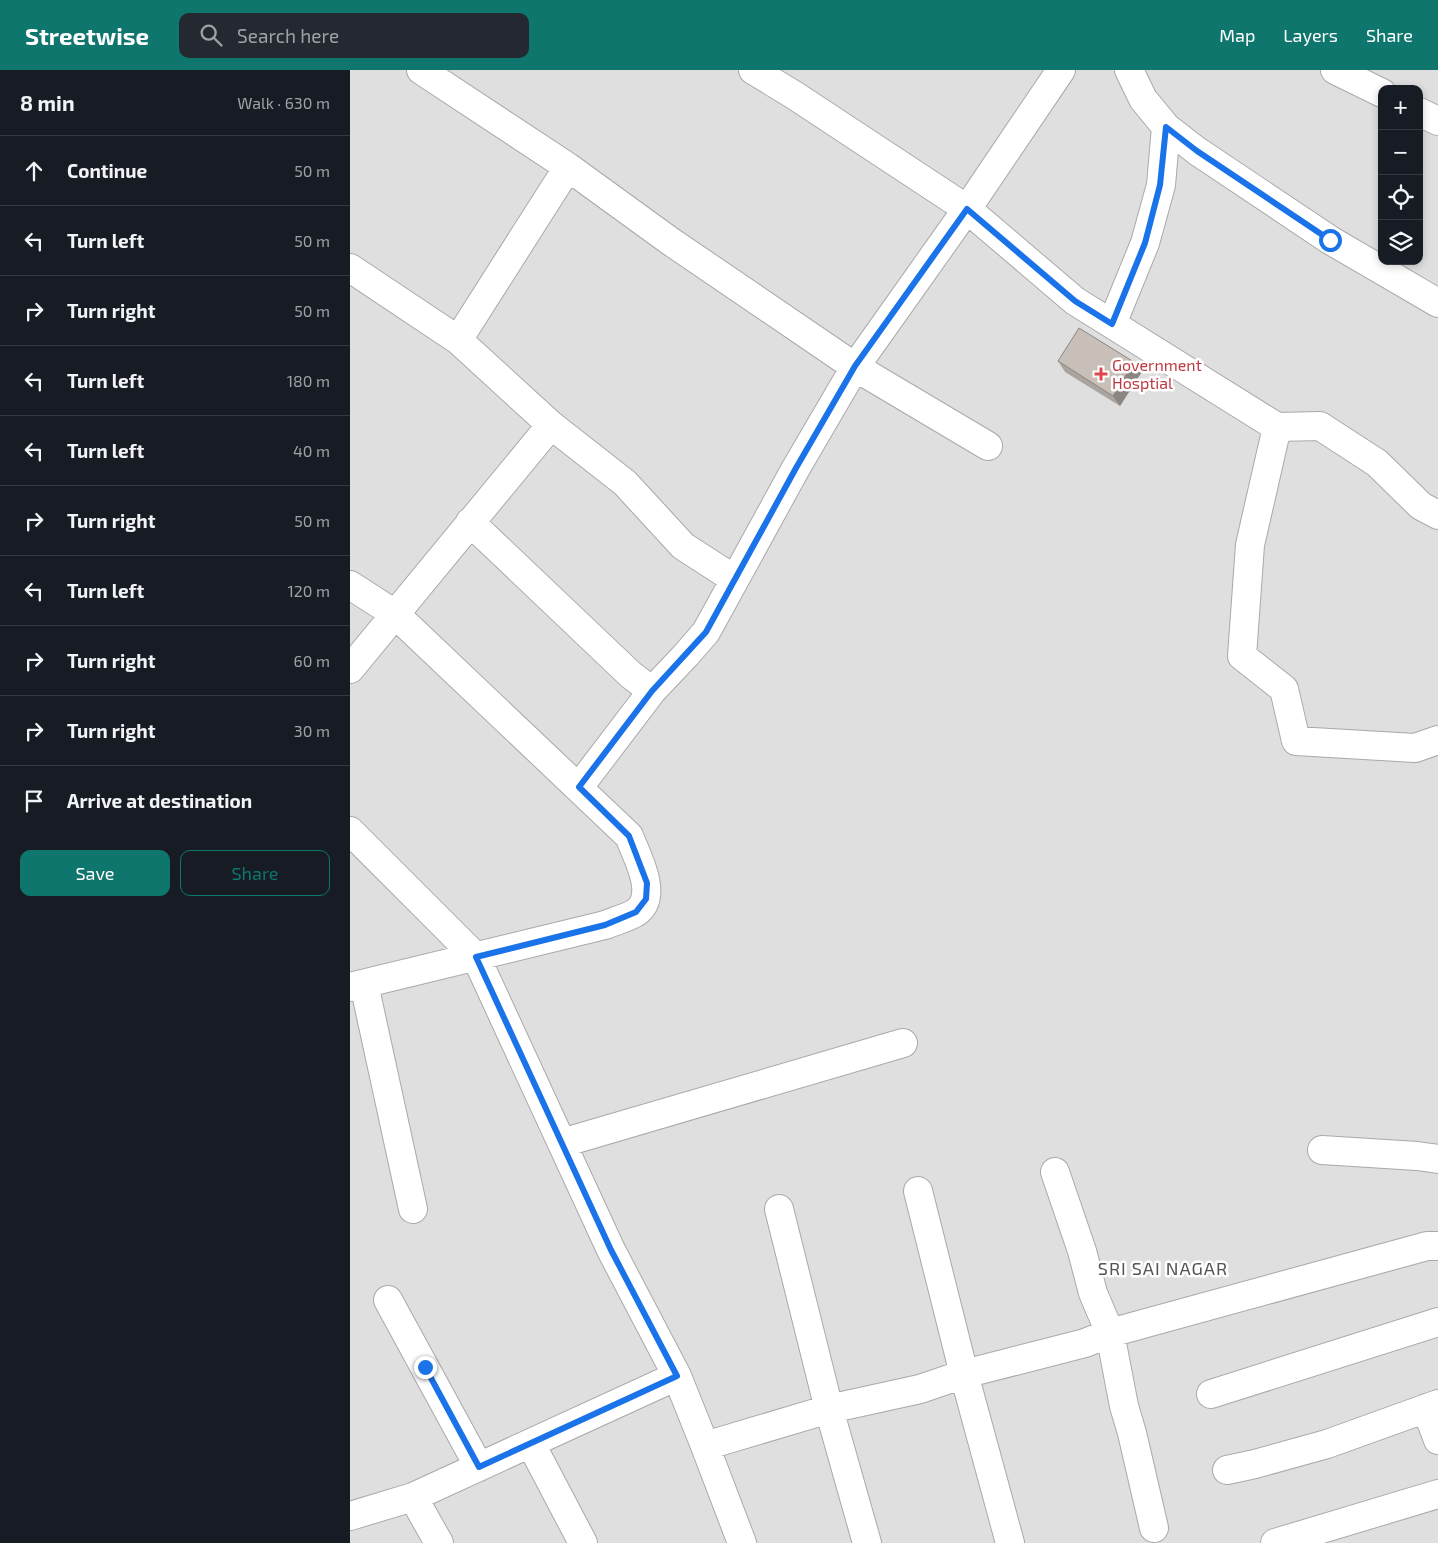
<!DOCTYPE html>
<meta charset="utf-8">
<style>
body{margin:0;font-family:"Exo 2",sans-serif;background:#242831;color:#f1f3f6}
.controls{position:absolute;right:15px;top:15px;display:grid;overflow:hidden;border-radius:10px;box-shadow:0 2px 8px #0003}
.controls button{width:45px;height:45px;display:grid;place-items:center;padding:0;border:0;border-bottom:1px solid #363941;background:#171b24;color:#f1f3f6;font:25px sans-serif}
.stop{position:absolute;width:15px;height:15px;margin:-11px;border:4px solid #1a73e8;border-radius:50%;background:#fff}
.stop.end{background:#1a73e8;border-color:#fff;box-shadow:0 1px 5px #0008}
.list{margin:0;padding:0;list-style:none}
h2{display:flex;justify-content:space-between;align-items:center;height:65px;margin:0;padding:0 20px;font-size:21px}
h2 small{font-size:16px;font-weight:400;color:#9ea1a6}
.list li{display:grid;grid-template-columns:32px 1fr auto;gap:15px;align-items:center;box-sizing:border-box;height:70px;padding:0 20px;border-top:1px solid #363941}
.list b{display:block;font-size:19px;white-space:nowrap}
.list em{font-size:16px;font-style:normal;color:#9ea1a6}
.actions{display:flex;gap:10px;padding:15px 20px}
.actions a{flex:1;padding:11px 0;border:1px solid #0f766e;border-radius:10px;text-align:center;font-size:18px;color:#0f766e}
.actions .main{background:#0f766e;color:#fff}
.icon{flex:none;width:28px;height:28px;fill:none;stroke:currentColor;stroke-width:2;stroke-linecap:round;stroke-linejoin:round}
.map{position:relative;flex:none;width:1088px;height:1473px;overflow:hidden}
header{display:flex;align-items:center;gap:30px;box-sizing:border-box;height:70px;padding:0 25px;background:#0f766e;color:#fff}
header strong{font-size:24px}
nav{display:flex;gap:28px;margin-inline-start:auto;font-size:18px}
.search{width:350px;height:45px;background:#242831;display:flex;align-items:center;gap:12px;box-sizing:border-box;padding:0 18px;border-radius:10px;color:#9ea1a6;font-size:19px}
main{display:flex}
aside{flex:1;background:#171b24}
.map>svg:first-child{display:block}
.residential{fill:#e0dfdf;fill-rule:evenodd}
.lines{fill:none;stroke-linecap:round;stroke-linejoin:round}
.minor-casing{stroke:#a9a9a9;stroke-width:30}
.minor{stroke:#fff;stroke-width:28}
.wall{fill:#aba49e}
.shaded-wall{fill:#8b8681}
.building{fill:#c7bfb8;stroke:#8b8681}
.route{stroke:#1a73e8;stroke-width:6}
.health-dot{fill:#e0444e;stroke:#fff;stroke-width:2}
.labels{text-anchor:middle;stroke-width:5;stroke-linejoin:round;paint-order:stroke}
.health-label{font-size:16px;fill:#be3a42;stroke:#fff;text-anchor:start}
.neighbourhood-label{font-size:18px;letter-spacing:1px;fill:#555;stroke:#fff}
</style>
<header>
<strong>Streetwise</strong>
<div class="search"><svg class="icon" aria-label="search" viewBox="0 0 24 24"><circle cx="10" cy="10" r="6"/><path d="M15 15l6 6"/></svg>Search here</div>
<nav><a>Map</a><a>Layers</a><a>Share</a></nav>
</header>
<main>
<aside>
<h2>8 min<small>Walk · 630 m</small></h2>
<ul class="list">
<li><svg class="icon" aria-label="ahead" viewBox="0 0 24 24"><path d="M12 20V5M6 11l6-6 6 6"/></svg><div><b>Continue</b></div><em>50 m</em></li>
<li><svg class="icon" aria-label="left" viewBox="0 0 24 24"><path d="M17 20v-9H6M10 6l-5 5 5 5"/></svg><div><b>Turn left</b></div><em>50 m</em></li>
<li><svg class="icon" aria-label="right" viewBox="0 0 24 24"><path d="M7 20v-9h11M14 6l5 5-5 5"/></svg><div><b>Turn right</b></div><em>50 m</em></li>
<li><svg class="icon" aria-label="left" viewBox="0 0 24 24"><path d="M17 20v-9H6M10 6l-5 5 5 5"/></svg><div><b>Turn left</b></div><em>180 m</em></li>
<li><svg class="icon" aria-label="left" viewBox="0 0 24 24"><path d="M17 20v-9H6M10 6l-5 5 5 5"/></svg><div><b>Turn left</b></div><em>40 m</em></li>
<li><svg class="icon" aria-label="right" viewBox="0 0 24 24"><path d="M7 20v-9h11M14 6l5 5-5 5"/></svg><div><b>Turn right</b></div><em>50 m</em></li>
<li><svg class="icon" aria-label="left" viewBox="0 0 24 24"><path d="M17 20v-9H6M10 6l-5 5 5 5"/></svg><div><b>Turn left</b></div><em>120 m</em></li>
<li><svg class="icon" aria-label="right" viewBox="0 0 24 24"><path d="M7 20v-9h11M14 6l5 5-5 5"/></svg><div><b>Turn right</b></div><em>60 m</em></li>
<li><svg class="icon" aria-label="right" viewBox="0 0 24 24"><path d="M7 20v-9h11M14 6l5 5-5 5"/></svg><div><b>Turn right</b></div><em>30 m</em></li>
<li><svg class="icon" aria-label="arrive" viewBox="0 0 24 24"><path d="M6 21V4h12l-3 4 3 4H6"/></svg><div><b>Arrive at destination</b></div></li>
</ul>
<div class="actions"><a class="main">Save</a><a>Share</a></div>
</aside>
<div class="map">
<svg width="1088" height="1473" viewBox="0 0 1088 1473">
<rect width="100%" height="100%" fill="#f2efe9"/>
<path class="residential" d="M0,0H1088V1473H0ZM1032,19H1069V191H1032Z"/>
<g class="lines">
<g class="minor-casing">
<path id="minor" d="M71,0L218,97L320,171L505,297L638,376
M403,0L444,25L617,139L725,231L927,357L970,356L1027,393L1071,436L1088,445
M779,0L793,29L816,57L847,81L980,170L1088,233
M985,0L1032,23
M1069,42L1088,51
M0,198L108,270L201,355L275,413L333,476L384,509
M762,254L795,173L811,115L816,57
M108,270L218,97
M927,357L900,475L892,586L934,619L946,671L1065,678L1088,670
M120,452L281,605L302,621
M0,515L45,544L279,766C287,787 310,827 285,843C276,848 265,851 255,855L0,917
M0,599L201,355
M229,717L302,621L336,585L356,562L446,398L505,297L617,139L711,0
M0,761L126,887L261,1180L327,1306L355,1376L392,1473
M14,914L63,1139
M212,1073L553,973
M972,1080L1067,1086L1088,1089
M705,1102L732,1181L743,1223L760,1263L1077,1176H1088
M568,1121L614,1304L660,1473
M429,1139L479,1339L517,1473
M38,1230L129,1397
M861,1324L1088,1252
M1076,1338L1088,1370
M181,1374L233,1473
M355,1376L479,1339L570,1319L614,1304L735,1273L760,1263L774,1336L782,1363L804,1458
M877,1400L905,1394L977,1374L1088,1334
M63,1427L89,1473
M0,1446L63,1427L327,1306
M925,1473L1088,1424"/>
</g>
<use href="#minor" class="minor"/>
</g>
<path class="wall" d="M708,291L791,303L770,336L715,302Z"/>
<path class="shaded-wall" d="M784,292L791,303L770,336L763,326Z"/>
<path class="building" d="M729,258L784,292L763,326L708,291Z"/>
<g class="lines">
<path class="route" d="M75,1297L129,1397L327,1306L261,1180L126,887L255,855L286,842L296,829L297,813L279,766L229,717L302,621L356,562L446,398L505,296L617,139L725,231L762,254L795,173L810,115L816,57L847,81L980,170"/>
</g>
<path class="health-dot" d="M748.5 296.5h5v5h5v5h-5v5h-5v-5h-5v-5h5z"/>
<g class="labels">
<g class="health-label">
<text x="762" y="301">Government<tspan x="762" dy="18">Hosptial</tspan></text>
</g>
<g class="neighbourhood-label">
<text x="813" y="1205">SRI SAI NAGAR</text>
</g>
</g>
</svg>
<div class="controls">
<button>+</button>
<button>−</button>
<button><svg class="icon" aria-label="locate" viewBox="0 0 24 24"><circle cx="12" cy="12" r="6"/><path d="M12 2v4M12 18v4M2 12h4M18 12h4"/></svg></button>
<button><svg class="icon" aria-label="layers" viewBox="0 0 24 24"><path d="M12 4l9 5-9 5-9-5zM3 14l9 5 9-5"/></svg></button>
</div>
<div class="stop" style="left:980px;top:170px"></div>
<div class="stop end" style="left:75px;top:1297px"></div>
</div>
</main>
